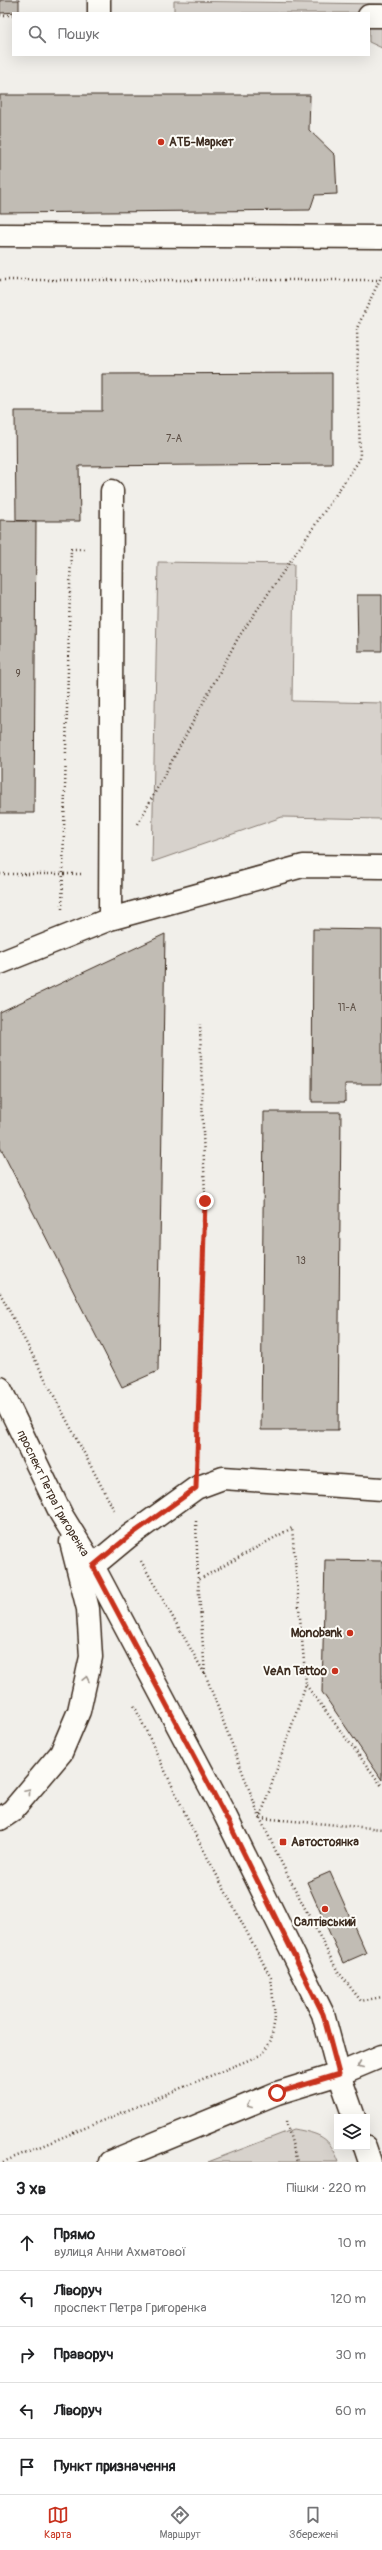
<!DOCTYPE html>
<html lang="uk">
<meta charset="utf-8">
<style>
body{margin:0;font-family:Pangolin,sans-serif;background:#f6f6f6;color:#202124}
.controls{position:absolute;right:12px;bottom:12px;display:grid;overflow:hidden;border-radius:0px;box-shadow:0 4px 16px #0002}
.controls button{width:36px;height:36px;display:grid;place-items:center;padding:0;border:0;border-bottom:1px solid #e0e0e0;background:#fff;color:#202124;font:20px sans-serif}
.stop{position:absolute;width:12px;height:12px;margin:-9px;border:3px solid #c8321e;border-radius:50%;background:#fff}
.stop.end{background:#c8321e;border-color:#fff;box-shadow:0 1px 4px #0008}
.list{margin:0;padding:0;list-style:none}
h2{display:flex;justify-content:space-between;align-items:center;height:52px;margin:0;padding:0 16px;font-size:17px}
h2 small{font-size:13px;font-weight:400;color:#757577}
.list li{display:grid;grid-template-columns:26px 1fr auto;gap:12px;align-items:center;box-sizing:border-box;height:56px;padding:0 16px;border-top:1px solid #e0e0e0}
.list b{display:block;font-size:15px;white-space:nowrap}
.list p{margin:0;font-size:13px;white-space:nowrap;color:#757577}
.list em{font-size:13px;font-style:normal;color:#757577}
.icon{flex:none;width:22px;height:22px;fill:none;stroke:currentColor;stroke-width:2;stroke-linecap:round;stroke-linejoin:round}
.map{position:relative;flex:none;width:382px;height:2162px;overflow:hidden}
.search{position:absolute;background:#fff;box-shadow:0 4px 16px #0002;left:12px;right:12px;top:12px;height:44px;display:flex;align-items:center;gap:10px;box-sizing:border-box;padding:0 14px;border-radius:0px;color:#757577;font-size:15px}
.sheet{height:332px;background:#fff}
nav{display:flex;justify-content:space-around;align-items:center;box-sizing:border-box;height:56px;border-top:1px solid #e0e0e0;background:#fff;font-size:11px;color:#757577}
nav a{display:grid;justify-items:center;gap:2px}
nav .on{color:#c8321e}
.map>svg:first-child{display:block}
.green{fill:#d7d2cc;stroke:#897e75}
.building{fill:#c1bcb4;stroke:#3b2a1e}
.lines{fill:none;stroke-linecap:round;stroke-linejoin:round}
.minor-casing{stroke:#3b2a1e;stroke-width:25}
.major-casing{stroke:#3b2a1e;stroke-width:25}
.path{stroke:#3b2a1e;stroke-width:2.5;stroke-dasharray:1 3;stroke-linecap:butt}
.minor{stroke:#fdfcf7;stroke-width:22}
.major{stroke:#fdfcf7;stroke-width:22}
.oneway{stroke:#9c938a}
.route{stroke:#c8321e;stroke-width:5}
.poi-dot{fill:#c8321e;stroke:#fdfcf7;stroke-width:1.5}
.labels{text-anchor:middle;stroke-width:4;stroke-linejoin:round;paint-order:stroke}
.number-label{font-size:10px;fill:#5c4e44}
.poi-label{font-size:12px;font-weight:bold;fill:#3b2a1e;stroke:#fdfcf7;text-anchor:start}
.street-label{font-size:12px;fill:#3b2a1e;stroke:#fdfcf7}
</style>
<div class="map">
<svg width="382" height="2162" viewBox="0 0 382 2162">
<rect width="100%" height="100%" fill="#f1efea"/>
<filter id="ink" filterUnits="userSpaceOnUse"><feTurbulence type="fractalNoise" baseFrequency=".025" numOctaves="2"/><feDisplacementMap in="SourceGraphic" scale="8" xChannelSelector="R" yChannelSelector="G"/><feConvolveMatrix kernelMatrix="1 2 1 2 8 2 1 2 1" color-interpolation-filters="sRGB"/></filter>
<g filter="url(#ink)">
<path class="green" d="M174,1L382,4V48L369,42V13H174Z
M158,562L294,564L292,701L382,703V819L282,817L152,862Z
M294,2129C320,2134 329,2136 339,2162H208Z"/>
<path class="building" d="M0,0H19V12L0,13Z
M0,95H310L309,130L335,155L337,194L315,195L310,210L0,213Z
M332,373V464L79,466L80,521H16L15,411H102V374Z
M0,520L36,521L34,813H0Z
M357,595H382V651H358Z
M313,929L382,930V1084H345V1102H312Z
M165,934L158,1371L122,1387L0,1147V1012Z
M264,1112H341L338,1430H261Z
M325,1560L382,1561V1780L322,1692Z
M330,1872L366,1953L343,1963L307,1882Z"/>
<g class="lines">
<g class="minor-casing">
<path id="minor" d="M99,13V0
M369,16H382
M0,235L382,237
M110,919L303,866L382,867
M0,963L110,919L112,491
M93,1566L128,1537L196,1488L223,1478L382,1489"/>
</g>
<g class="major-casing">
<g id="major">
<path id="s1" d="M0,1388L61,1514L93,1566L225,1815L323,2014L339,2074L354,2117"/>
<path d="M0,1819L12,1811L61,1753L79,1711L91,1657L88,1609L71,1542"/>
<path d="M365,2147L370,2162"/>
<path d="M110,2162L277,2093L339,2074L382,2056"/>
</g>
</g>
<path class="path" d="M0,15H13
M0,280H379
M138,824L238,638L360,459L357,328L382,275
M0,874H83
M62,909L71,549H84
M0,1293L115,1512
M197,1460L205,1201L200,1024
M196,1521L198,1580
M141,1561L206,1676L260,1818L282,1864L337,1970L361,2001L382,1997
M205,1674L198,1580L292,1528L306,1684L260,1818L382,1829
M306,1685L382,1786
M286,2121L297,2162
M3,2162L263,2054L271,2040L275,2019L271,1978L193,1830L133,1703"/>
<use href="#minor" class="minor"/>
<use href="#major" class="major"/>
</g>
<defs><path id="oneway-chevron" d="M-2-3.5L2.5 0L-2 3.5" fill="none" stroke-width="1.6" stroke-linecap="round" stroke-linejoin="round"/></defs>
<g class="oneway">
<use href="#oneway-chevron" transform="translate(86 1679) rotate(-78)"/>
<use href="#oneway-chevron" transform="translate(28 1792) rotate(-50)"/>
<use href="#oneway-chevron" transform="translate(360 2065) rotate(157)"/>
<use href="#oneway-chevron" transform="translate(249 2105) rotate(158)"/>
</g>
</g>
<g class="lines" filter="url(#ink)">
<path class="route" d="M205,1201L196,1488L128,1537L93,1566L225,1815L323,2014L339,2074L277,2093"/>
</g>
<g class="poi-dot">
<circle cx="161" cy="142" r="4"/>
<circle cx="350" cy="1633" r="4"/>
<circle cx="335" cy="1671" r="4"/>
<rect x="279" y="1838" width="8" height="8" rx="2"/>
<circle cx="325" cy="1909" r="4"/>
</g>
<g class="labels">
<g class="number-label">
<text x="174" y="442">7-А</text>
<text x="18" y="677">9</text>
<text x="347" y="1011">11-А</text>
<text x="301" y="1264">13</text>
</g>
<g class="poi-label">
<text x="169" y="146">АТБ-Маркет</text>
<text x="342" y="1637" text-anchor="end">Monobank</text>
<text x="327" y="1675" text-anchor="end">VeAn Tattoo</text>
<text x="291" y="1846">Автостоянка</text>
<text x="325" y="1926" text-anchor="middle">Салтівський</text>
</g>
<g class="street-label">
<text dy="4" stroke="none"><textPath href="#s1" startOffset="118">проспект Петра Григоренка</textPath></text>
</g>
</g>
</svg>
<div class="controls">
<button><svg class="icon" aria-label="layers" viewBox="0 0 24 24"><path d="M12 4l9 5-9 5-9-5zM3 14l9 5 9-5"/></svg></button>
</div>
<div class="stop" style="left:277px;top:2093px"></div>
<div class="stop end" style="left:205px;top:1201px"></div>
<div class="search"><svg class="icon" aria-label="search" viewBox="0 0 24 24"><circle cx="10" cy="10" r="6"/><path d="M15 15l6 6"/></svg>Пошук</div>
</div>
<section class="sheet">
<h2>3 хв<small>Пішки · 220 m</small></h2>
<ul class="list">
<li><svg class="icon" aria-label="ahead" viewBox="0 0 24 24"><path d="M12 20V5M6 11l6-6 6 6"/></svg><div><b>Прямо</b><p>вулиця Анни Ахматової</p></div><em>10 m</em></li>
<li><svg class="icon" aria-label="left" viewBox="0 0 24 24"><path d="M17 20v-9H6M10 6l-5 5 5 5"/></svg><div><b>Ліворуч</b><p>проспект Петра Григоренка</p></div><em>120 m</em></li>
<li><svg class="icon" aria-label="right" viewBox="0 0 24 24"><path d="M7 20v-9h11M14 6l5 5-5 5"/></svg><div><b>Праворуч</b></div><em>30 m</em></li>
<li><svg class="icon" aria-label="left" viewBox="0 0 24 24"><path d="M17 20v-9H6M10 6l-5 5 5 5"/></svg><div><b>Ліворуч</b></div><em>60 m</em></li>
<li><svg class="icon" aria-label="arrive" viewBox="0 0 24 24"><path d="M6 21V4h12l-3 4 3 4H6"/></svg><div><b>Пункт призначення</b></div></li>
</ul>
</section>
<nav>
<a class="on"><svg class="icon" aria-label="map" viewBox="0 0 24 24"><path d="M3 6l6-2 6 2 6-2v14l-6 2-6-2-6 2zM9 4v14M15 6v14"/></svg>Карта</a>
<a><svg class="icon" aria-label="directions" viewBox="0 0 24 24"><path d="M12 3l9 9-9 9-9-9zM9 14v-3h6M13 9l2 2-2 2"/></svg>Маршрут</a>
<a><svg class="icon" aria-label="saved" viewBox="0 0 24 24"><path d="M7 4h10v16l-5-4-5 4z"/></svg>Збережені</a>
</nav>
